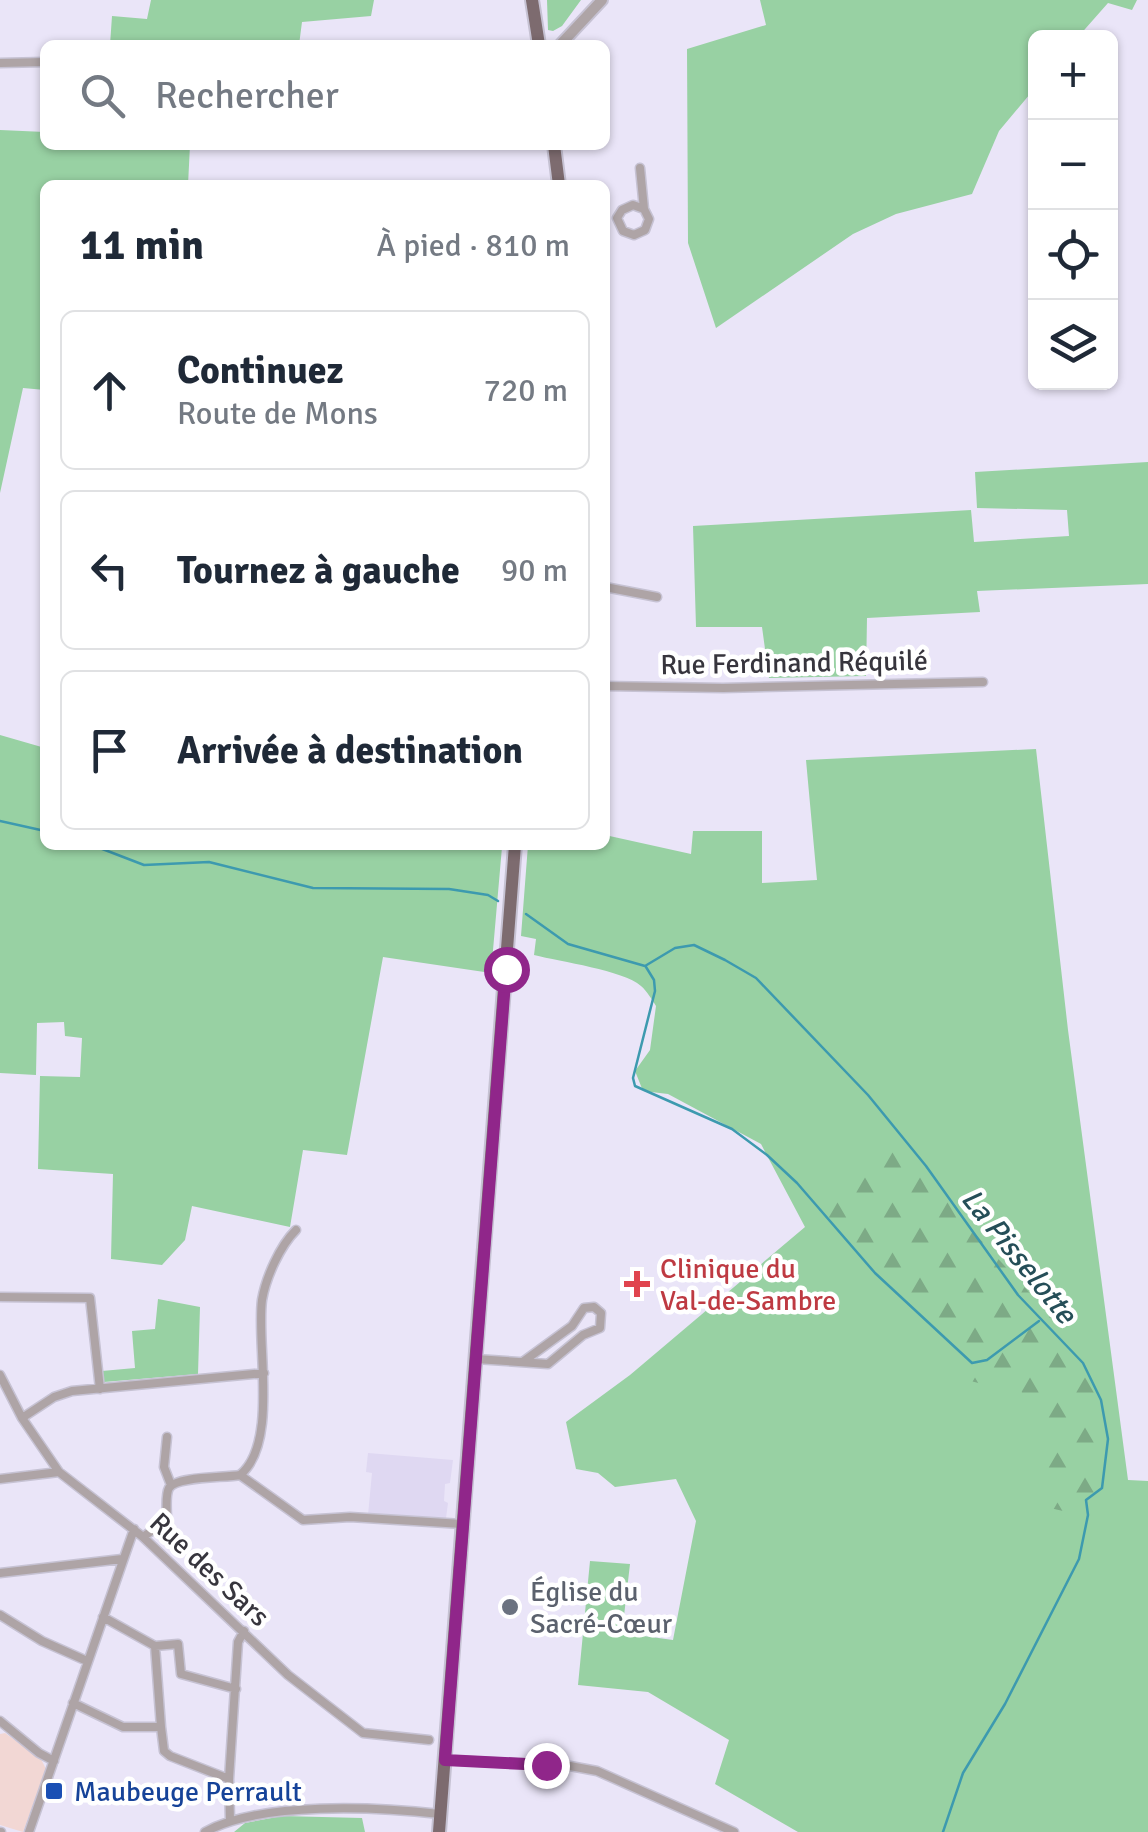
<!DOCTYPE html>
<html lang="fr">
<meta charset="utf-8">
<style>
body{margin:0;font-family:Signika,sans-serif;background:#f6f6f7;color:#1f2937}
.controls{position:absolute;right:30px;top:30px;display:grid;overflow:hidden;border-radius:15px;box-shadow:0 2px 8px #0004}
.controls button{width:90px;height:90px;display:grid;place-items:center;padding:0;border:0;border-bottom:2px solid #e0e1e3;background:#fff;color:#1f2937;font:50px sans-serif}
.stop{position:absolute;width:30px;height:30px;margin:-22px;border:8px solid #90268a;border-radius:50%;background:#fff}
.stop.end{background:#90268a;border-color:#fff;box-shadow:0 2px 10px #0008}
.list{margin:0;padding:0;list-style:none}
h2{display:flex;justify-content:space-between;align-items:center;height:130px;margin:0;padding:0 40px;font-size:42px}
h2 small{font-size:32px;font-weight:400;color:#747a83}
.list li{display:grid;grid-template-columns:65px 1fr auto;gap:30px;align-items:center;box-sizing:border-box;height:160px;margin:0 20px 20px;padding:0 20px;border:2px solid #e0e1e3;border-radius:15px}
.list b{display:block;font-size:38px;white-space:nowrap}
.list p{margin:0;font-size:32px;white-space:nowrap;color:#747a83}
.list em{font-size:32px;font-style:normal;color:#747a83}
.icon{flex:none;width:55px;height:55px;fill:none;stroke:currentColor;stroke-width:2;stroke-linecap:round;stroke-linejoin:round}
.map{position:relative;flex:none;width:1148px;height:1832px;overflow:hidden}
.search{position:absolute;background:#fff;box-shadow:0 2px 8px #0004;left:40px;top:40px;width:570px;height:110px;display:flex;align-items:center;gap:25px;box-sizing:border-box;padding:0 35px;border-radius:15px;color:#747a83;font-size:38px}
.panel{position:absolute;background:#fff;box-shadow:0 2px 8px #0004;left:40px;top:180px;width:570px;height:670px;border-radius:15px}
.map>svg:first-child{display:block}
.commercial{fill:#f2d7d4}
.built{fill:#dfd8f2}
.green{fill:#98d1a3}
.forest{fill:url(#forest-firs)}
.lines{fill:none;stroke-linecap:round;stroke-linejoin:round}
.stream{stroke:#3d9aaf;stroke-width:2.5}
.minor-casing{stroke:#c6c2d3;stroke-width:11}
.tertiary-casing{stroke:#c6c2d3;stroke-width:14}
.primary-casing{stroke:#c6c2d3;stroke-width:16}
.minor{stroke:#aea4a6;stroke-width:8}
.tertiary{stroke:#aea4a6;stroke-width:10}
.primary{stroke:#7d6b6f;stroke-width:12}
.route{stroke:#90268a;stroke-width:12}
.health-dot{fill:#e0444e;stroke:#fff;stroke-width:4}
.worship-dot{fill:#6b7280;stroke:#fff;stroke-width:4}
.transit-dot{fill:#1a4fb4;stroke:#fff;stroke-width:4}
.labels{text-anchor:middle;stroke-width:9;stroke-linejoin:round;paint-order:stroke}
.street-label{font-size:28px;fill:#37353d;stroke:#fff}
.health-label{font-size:28px;fill:#be3a42;stroke:#fff;text-anchor:start}
.worship-label{font-size:28px;fill:#5b616d;stroke:#fff;text-anchor:start}
.transit-label{font-size:28px;fill:#164399;stroke:#fff;text-anchor:start}
.water-label{font-size:30px;font-style:italic;fill:#254e58;stroke:#fff}
</style>
<div class="map">
<svg width="1148" height="1832" viewBox="0 0 1148 1832">
<defs>
<pattern id="forest-firs" width="22" height="20" patternUnits="userSpaceOnUse" patternTransform="scale(2.5)"><rect width="22" height="20" fill="#98d1a3"/><path d="M5 1l3.5 6h-7zM16 11l3.5 6h-7z" fill="#7daa86"/></pattern>
</defs>
<rect width="100%" height="100%" fill="#eae5f8"/>
<path class="commercial" d="M5,1733L41,1759L46,1769L23,1832L0,1825V1734Z"/>
<path class="built" d="M368,1453L453,1460L450,1483L445,1484L444,1501L448,1503L446,1518L437,1521L368,1515L372,1473L366,1472Z"/>
<path class="green" d="M151,0H374L371,16L302,22L299,45H110L112,16L147,19Z
M547,0H581L562,26L553,31L548,30Z
M760,0H1137L1132,10L1108,3L1078,37L1036,38L1035,88L999,131L972,194L896,214L853,234L716,328L688,243L687,49L766,25Z
M0,130L45,132V145H190L188,185H45V390L23,388L0,493Z
M1148,462V584L977,591L980,612L867,618L866,676L769,678L762,627H696L693,526L971,510L974,542L1069,536L1067,510L977,508L975,472Z
M0,735L45,748V845L502,847L491,973L383,957L347,1155L303,1150L290,1227L192,1206L185,1240L162,1265L111,1259L113,1174L38,1169L40,1076L80,1077L82,1038L65,1036L64,1022L37,1023L36,1075L0,1073Z
M1036,749L1068,1030L1128,1480L1148,1481V1832H798L715,1784L729,1740L648,1692L578,1685L590,1561L630,1564L622,1633L673,1640L696,1521L676,1479L615,1487L598,1473L576,1469L566,1422L630,1375L805,1227L761,1144L668,1094L643,1091L635,1071L650,1050L656,1006C652,1000 647,991 641,986C623,970 561,962 534,955L536,939L521,936L528,845H605V835L691,854L693,831H762V883L817,880L806,760Z
M158,1299L200,1307L198,1374L104,1382L102,1371L135,1368L132,1331L155,1329Z
M282,1816L362,1818L365,1832H234L245,1823Z"/>
<path class="forest" d="M888,1136H902L926,1166L954,1192L965,1223L1052,1317L1093,1382L1108,1437L1102,1497L1089,1517L1050,1508C1052,1459 1035,1420 1014,1376L986,1385L963,1379L957,1367L963,1354L900,1304L806,1212Z"/>
<g class="lines">
<path class="stream" d="M0,821L45,831
M92,845L144,865L209,862L313,888L449,889L488,895L498,901
M526,914L568,944L645,966L675,948L694,945L725,960L756,978L868,1095L926,1166L1018,1295L1083,1363L1101,1400L1108,1439L1102,1488L1086,1500L1088,1515L1079,1559L1005,1704L963,1773L943,1832
M646,967L654,980L655,991L633,1078L635,1086L732,1129L767,1155L797,1183L875,1273L972,1363L987,1360L1039,1321"/>
<g class="minor-casing">
<path id="minor" d="M0,63L45,62
M640,168L644,209L649,219L645,230L634,235L623,231L617,218L622,210L633,205L644,209
M605,587L657,597
M605,686L723,688L983,682
M0,1297L90,1298L100,1389
M476,1359L548,1364L583,1335L600,1328L601,1313L594,1307L584,1308L572,1326L524,1361
M0,1375L22,1418L59,1472L143,1537L288,1675L363,1733L429,1740
M22,1418L54,1397L72,1391L264,1373
M167,1437L164,1467L171,1485
M240,1475L303,1520L350,1517L462,1524
M0,1479L59,1472
M143,1537L167,1520C167,1511 165,1495 169,1488C177,1476 225,1478 240,1475C279,1443 256,1344 262,1300C266,1277 280,1246 296,1230
M0,1573L122,1559
M0,1615L42,1641L87,1661
M103,1617L155,1646L178,1644L181,1674L236,1689
M155,1646L161,1727
M73,1703L123,1727H161L164,1751L170,1756L229,1779
M0,1721L39,1753L54,1761
M445,1760L570,1766L597,1771L734,1832
M230,1821L229,1779L238,1642L244,1631
M0,1832H1
M29,1832L134,1529
M205,1832C261,1801 377,1807 440,1814"/>
</g>
<g class="tertiary-casing">
<path id="tertiary" d="M560,45L602,0"/>
</g>
<g class="primary-casing">
<path id="primary" d="M532,0L539,45
M554,145L559,185
M439,1832L515,845"/>
</g>
<use href="#minor" class="minor"/>
<use href="#tertiary" class="tertiary"/>
<use href="#primary" class="primary"/>
</g>
<g class="lines">
<path class="route" d="M506,969L445,1760L546,1765"/>
</g>
<path class="health-dot" d="M632 1269h10v10h10v10h-10v10h-10v-10h-10v-10h10z"/>
<circle class="worship-dot" cx="510" cy="1607" r="10"/>
<rect class="transit-dot" x="44" y="1781" width="20" height="20" rx="5"/>
<g class="labels">
<g class="street-label">
<text transform="translate(794 662) rotate(-1)" y="10">Rue Ferdinand Réquilé</text>
<text transform="translate(210 1569) rotate(43)" y="10">Rue des Sars</text>
</g>
<g class="health-label">
<text x="660" y="1278">Clinique du<tspan x="660" dy="32">Val-de-Sambre</tspan></text>
</g>
<g class="worship-label">
<text x="530" y="1601">Église du<tspan x="530" dy="32">Sacré-Cœur</tspan></text>
</g>
<g class="transit-label">
<text x="74" y="1801">Maubeuge Perrault</text>
</g>
<g class="water-label">
<text transform="translate(1019 1256) rotate(51)" y="10">La Pisselotte</text>
</g>
</g>
</svg>
<div class="controls">
<button>+</button>
<button>−</button>
<button><svg class="icon" aria-label="locate" viewBox="0 0 24 24"><circle cx="12" cy="12" r="6"/><path d="M12 2v4M12 18v4M2 12h4M18 12h4"/></svg></button>
<button><svg class="icon" aria-label="layers" viewBox="0 0 24 24"><path d="M12 4l9 5-9 5-9-5zM3 14l9 5 9-5"/></svg></button>
</div>
<div class="stop" style="left:506px;top:969px"></div>
<div class="stop end" style="left:546px;top:1765px"></div>
<div class="search"><svg class="icon" aria-label="search" viewBox="0 0 24 24"><circle cx="10" cy="10" r="6"/><path d="M15 15l6 6"/></svg>Rechercher</div>
<section class="panel">
<h2>11 min<small>À pied · 810 m</small></h2>
<ul class="list">
<li><svg class="icon" aria-label="ahead" viewBox="0 0 24 24"><path d="M12 20V5M6 11l6-6 6 6"/></svg><div><b>Continuez</b><p>Route de Mons</p></div><em>720 m</em></li>
<li><svg class="icon" aria-label="left" viewBox="0 0 24 24"><path d="M17 20v-9H6M10 6l-5 5 5 5"/></svg><div><b>Tournez à gauche</b></div><em>90 m</em></li>
<li><svg class="icon" aria-label="arrive" viewBox="0 0 24 24"><path d="M6 21V4h12l-3 4 3 4H6"/></svg><div><b>Arrivée à destination</b></div></li>
</ul>
</section>
</div>
